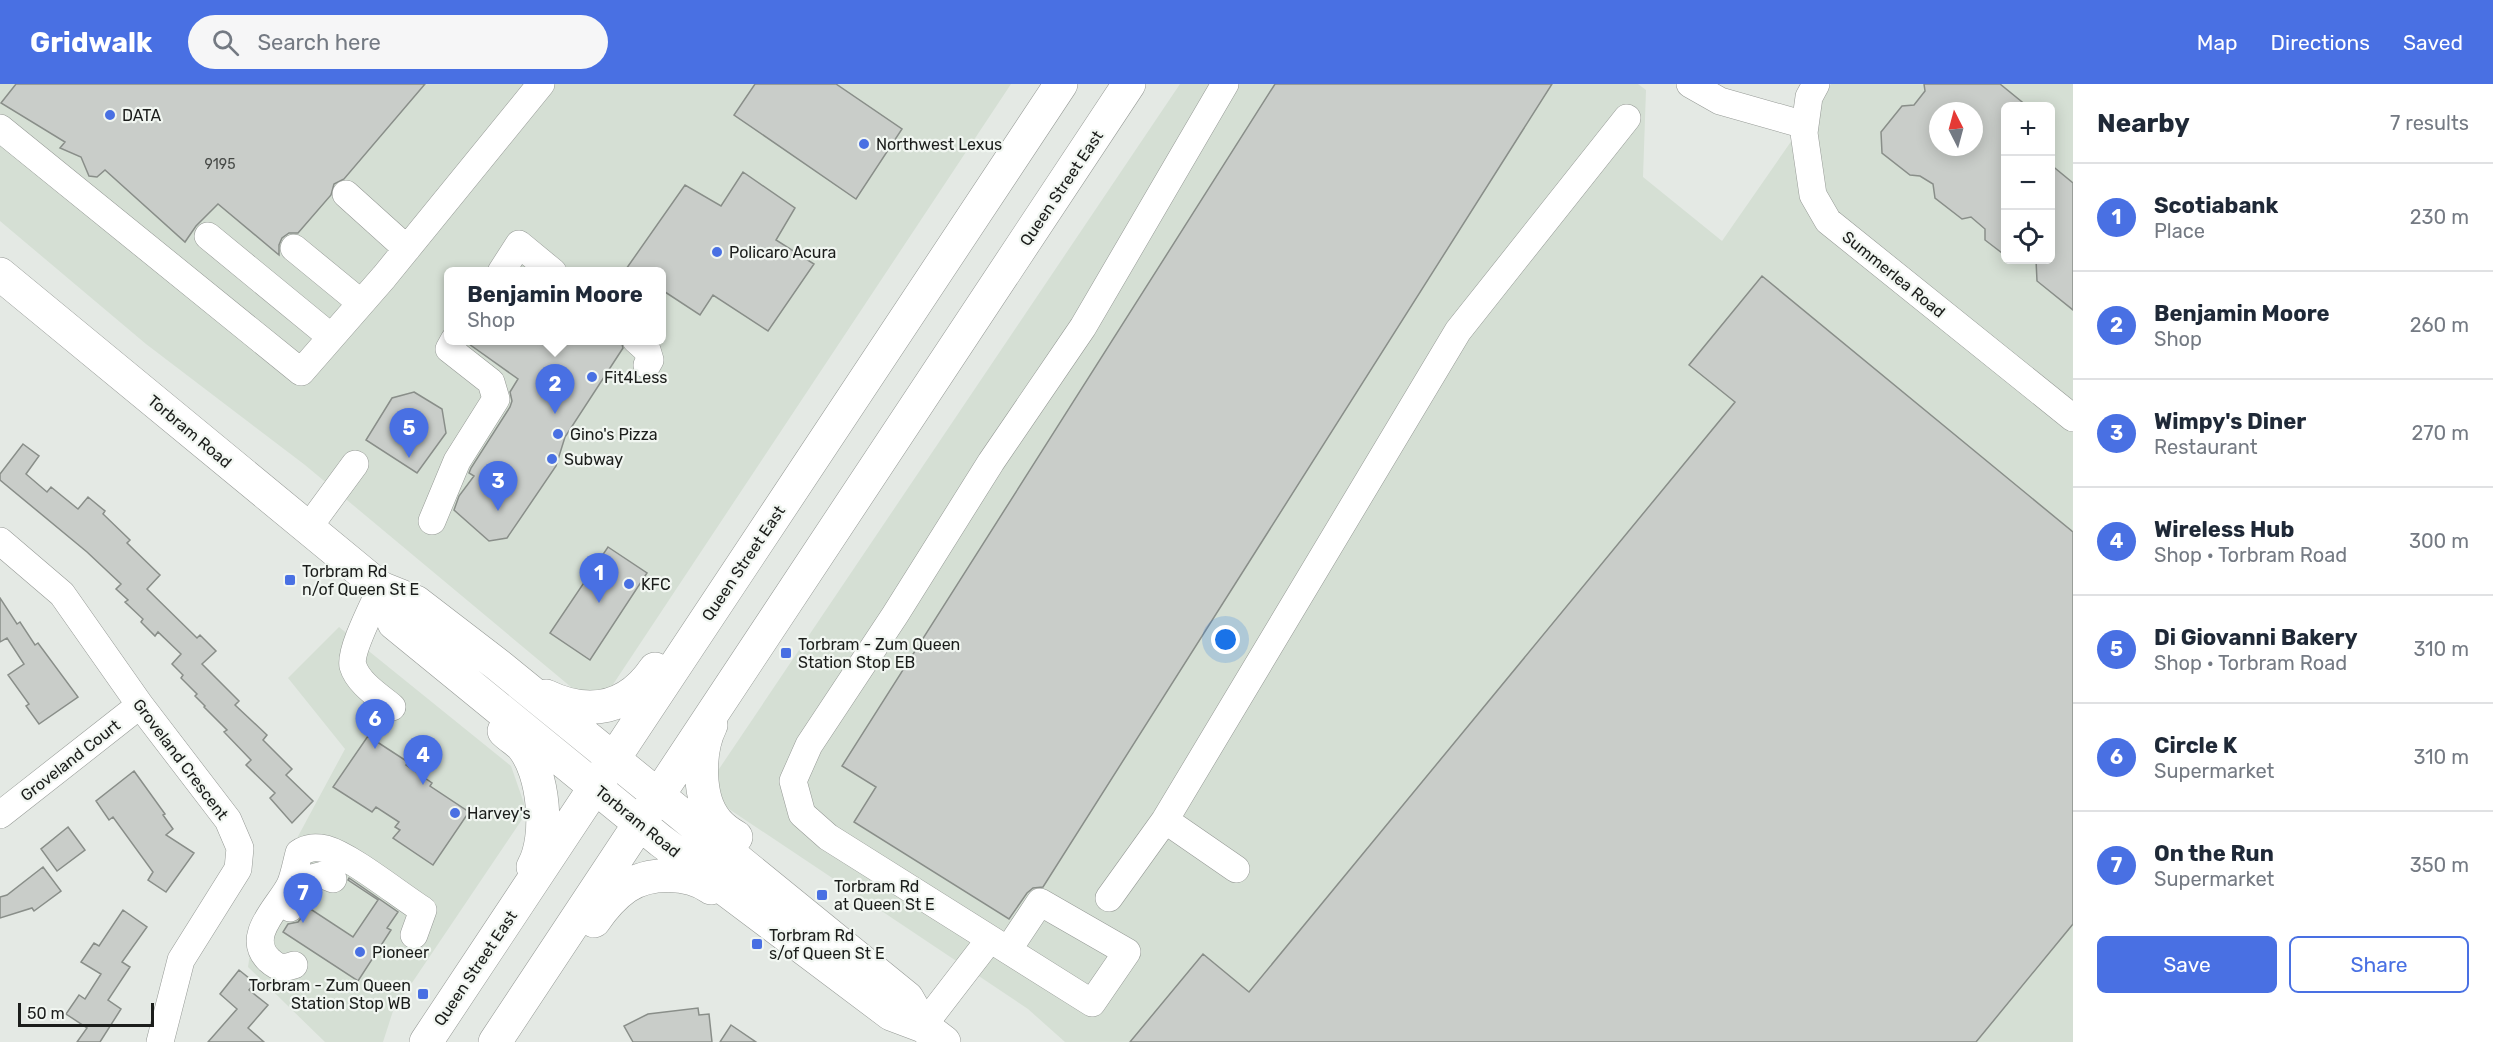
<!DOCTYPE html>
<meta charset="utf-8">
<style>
body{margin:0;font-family:Rubik,sans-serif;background:#f6f6f7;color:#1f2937}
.controls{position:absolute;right:18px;top:18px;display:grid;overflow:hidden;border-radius:9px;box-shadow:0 3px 15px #0003}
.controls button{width:54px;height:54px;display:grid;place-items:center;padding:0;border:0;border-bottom:2px solid #e0e1e3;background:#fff;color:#1f2937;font:30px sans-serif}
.compass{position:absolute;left:1929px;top:18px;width:54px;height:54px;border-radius:50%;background:#fff;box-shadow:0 3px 15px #0003;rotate:354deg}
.scale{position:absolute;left:18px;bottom:15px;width:136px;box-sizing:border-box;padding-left:6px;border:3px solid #1b1d1b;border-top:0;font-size:16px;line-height:21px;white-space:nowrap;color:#1b1d1b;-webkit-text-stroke:4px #f1f6f1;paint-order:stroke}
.you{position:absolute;left:1226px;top:556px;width:21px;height:21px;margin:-15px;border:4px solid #fff;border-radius:50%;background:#1a73e8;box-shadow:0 0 0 9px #1a73e833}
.badge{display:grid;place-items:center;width:39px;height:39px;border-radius:50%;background:#4970e3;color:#fff;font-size:20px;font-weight:700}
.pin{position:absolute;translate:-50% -50px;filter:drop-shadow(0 2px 3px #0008)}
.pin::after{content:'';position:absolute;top:32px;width:21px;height:18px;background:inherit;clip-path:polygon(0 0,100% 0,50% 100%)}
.popup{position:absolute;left:444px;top:183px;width:222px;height:78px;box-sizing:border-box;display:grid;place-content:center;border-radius:9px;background:#fff;filter:drop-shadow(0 2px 4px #0005);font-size:20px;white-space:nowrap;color:#747a83}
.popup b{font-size:22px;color:#1f2937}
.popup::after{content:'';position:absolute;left:50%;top:100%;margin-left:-12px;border:12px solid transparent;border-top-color:#fff}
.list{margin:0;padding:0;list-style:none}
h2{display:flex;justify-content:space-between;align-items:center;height:78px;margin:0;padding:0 24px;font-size:26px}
h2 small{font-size:20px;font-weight:400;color:#747a83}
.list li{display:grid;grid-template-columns:39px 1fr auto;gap:18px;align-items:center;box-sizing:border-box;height:108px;padding:0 24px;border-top:2px solid #e0e1e3}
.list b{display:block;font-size:22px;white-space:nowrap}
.list p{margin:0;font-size:20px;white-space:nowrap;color:#747a83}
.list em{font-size:20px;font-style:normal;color:#747a83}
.actions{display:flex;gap:12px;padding:18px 24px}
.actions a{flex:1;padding:14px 0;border:2px solid #4970e3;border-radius:9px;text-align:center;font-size:21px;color:#4970e3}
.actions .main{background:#4970e3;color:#fff}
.icon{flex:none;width:33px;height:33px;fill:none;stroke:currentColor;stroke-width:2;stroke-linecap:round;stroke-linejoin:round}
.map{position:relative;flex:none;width:2073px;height:958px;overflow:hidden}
header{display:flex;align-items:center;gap:36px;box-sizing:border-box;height:84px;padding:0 30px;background:#4970e3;color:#fff}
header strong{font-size:28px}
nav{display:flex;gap:33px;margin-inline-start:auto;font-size:21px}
.search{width:420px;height:54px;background:#f6f6f7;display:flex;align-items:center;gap:15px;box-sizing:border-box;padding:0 21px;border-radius:33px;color:#747a83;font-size:22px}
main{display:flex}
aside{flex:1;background:#fff}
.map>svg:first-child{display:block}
.built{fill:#d5dfd4;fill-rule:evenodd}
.building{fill:#c9cdc9;stroke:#898e89;stroke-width:1.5;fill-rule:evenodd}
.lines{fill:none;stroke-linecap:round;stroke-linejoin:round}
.minor-casing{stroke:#959995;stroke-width:28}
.major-casing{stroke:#959995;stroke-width:34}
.minor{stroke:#fff;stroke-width:27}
.major{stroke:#fff;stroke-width:33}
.poi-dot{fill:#4970e3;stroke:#f1f6f1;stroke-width:2}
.labels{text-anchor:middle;stroke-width:4.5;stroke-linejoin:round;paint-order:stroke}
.number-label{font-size:14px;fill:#464946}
.poi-label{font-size:16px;fill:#1b1d1b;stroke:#f1f6f1;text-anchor:start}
.street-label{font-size:16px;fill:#1b1d1b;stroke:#f1f6f1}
</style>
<header>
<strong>Gridwalk</strong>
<div class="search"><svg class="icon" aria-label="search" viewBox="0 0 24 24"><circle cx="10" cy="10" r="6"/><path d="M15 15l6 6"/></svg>Search here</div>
<nav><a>Map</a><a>Directions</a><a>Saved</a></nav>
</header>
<main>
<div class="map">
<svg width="2073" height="958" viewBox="0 0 2073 958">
<rect width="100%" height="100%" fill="#e4e9e4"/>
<path class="built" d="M0,0H1011L612,602L609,605L577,608L305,381L146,260L0,137ZM448,188H662V256H448Z
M1180,0H1638L1646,6L1643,93L1722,157L1831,0H2073V958H1065L1028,925L723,721L718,710L717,689L719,685ZM2006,22H2050V176H2006ZM1938,27H1974V63H1938Z
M339,543L511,682L527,728L393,927L383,958H325L248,883L254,843L285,797L288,771L345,665L288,594Z"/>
<path class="building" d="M16,0H425L344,95L334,100L331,111L298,149H289L282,154L279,161V171L218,120L196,142L185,158L105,86L97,93L89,92L81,73L60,64L65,58L1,19Z
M755,0H836L902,45L856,115L734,31Z
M1275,0H1552L1043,803L1033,804L1027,809L1009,835L854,738L876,703L842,682Z
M1924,0H2000L2027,22H2006V172L1985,156V145L1971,133L1962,135L1935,114L1933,100L1920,92L1910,91L1882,69L1881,48L1902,22L1914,21L1925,7ZM1938,27H1974V63H1938Z
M2050,80L2073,99V226L2037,197L2036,176H2050Z
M743,88L795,124L776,156L814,180L768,247L713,211L700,231L662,206V188H624L685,101L721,122Z
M1762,192L2073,448V840L1976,958H1130L1203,870L1249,908L1735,318L1689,281Z
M470,256H621L623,264L565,353L556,382L507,454L489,457L454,426L459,412L474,392L469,389L471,384L510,323L512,317L510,308L518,295L469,260Z
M414,308L442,325L446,349L417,389L366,356L392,314Z
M23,360L39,372L26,390L47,408L51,403L78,425L88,413L105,427L103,430L130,456L127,459L160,491L147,505L197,554L200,551L216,567L202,580L239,617L235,621L267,651L263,656L292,685L286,691L313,717L292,739L270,714L275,709L246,681L251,676L224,648L227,646L204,623L205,622L195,612L197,610L181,594L183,591L172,580L181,570L158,548L155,552L141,538L143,535L125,518L128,516L116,505L121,500L87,468L0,396V390Z
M608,463L647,489L590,576L550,549Z
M0,514L17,540L20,538L35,561L38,559L78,613L39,640L26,622L29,620L8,591L24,580L7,554L0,558Z
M368,652L408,678L406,681L432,699L430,702L469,728L433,781L393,754L400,746L395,743L399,738L376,723L372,728L333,703Z
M134,687L165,730L163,731L173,745L166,751L194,769L166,808L148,796L153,788L113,733L109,736L96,717Z
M68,743L85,766L57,787L41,765Z
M43,783L61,807L34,827L32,824L0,834V813L7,811Z
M349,794L398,828L387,844L391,846L358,897L283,848L288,840L298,838L309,824L353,853L378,816L348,796Z
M123,826L147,843L122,878L130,883L108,916L121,925L100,958H77L87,944L66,930L79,911L85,915L101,890L81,878L94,859L99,862Z
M239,886L255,899L249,906L268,921L248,944L264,958H208L237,925L220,910Z
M698,924L699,931L709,930L712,958H633L624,942L648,930Z
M731,941L756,958H720Z"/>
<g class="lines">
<g class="minor-casing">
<path id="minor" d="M1690,0L1720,17L1805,41
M1816,0L1809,13L1804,49L1813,111L1828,137L2073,334
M0,44L301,288L384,193L541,0
M346,110L407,165
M208,152L331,253
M294,164L361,219
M501,188L519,160L553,188
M636,256L647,266L650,276L647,281
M432,437L457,377L496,315L491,298L449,265L454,256
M308,444L355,380
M0,457L62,510L140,621L228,736L240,764L238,785L181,876L160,958
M381,504C374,520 349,568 353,582C358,599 379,612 392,623
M0,731L140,621
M1236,785L1165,736L1458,247L1627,34
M1109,814L1165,736
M290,824L308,795L323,791L333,795
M1008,866L1040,818L1127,868L1092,919L828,753L802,730L793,697L809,661L895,531L991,378L1083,243L1225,0
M294,881C282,885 278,884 269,876C244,852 279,823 290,801C294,792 296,780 299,769C308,763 316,763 326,765C351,772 399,811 423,826L414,851
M923,942L990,855"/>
</g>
<g class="major-casing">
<path id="major" d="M0,190L381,504L416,518L498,581L907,914L923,942
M381,504L394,539L661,757L891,930L923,942L944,958
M546,612C590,633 628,625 655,585
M711,641C698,667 697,715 717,738C722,744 729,749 736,753
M504,647C509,652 517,657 522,662C544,688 550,753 533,783
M594,837C603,824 613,812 626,803C650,787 689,788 711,804
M426,958L1061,0
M495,958L1129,0"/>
</g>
<use href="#minor" class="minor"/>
<use href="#major" class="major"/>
</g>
<g class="poi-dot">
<circle cx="110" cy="31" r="6"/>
<circle cx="864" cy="60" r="6"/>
<circle cx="717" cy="168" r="6"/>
<circle cx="592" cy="293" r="6"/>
<circle cx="558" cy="350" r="6"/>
<circle cx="552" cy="375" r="6"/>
<rect x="284" y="490" width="12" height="12" rx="3"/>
<circle cx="629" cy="500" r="6"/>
<rect x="780" y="563" width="12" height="12" rx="3"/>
<circle cx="455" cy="729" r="6"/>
<rect x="816" y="805" width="12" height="12" rx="3"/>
<rect x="751" y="854" width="12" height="12" rx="3"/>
<circle cx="360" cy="868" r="6"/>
<rect x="417" y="904" width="12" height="12" rx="3"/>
</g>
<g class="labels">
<g class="number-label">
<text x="220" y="85">9195</text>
</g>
<g class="poi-label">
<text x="122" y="37">DATA</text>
<text x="876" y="66">Northwest Lexus</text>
<text x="729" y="174">Policaro Acura</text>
<text x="604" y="299">Fit4Less</text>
<text x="570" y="356">Gino's Pizza</text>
<text x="564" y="381">Subway</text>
<text x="302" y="493">Torbram Rd<tspan x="302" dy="18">n/of Queen St E</tspan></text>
<text x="641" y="506">KFC</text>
<text x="798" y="566">Torbram - Zum Queen<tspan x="798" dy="18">Station Stop EB</tspan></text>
<text x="467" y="735">Harvey's</text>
<text x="834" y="808">Torbram Rd<tspan x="834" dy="18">at Queen St E</tspan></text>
<text x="769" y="857">Torbram Rd<tspan x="769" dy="18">s/of Queen St E</tspan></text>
<text x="372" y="874">Pioneer</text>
<text x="411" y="907" text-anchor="end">Torbram - Zum Queen<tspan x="411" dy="18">Station Stop WB</tspan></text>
</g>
<g class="street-label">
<text transform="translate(1061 104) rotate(-56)" y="6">Queen Street East</text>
<text transform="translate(1894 190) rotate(39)" y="6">Summerlea Road</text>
<text transform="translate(190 347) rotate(40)" y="6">Torbram Road</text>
<text transform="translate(743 479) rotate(-56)" y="6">Queen Street East</text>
<text transform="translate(181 675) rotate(53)" y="6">Groveland Crescent</text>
<text transform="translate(70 676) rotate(-38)" y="6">Groveland Court</text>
<text transform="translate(638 737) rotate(39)" y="6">Torbram Road</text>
<text transform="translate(475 884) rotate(-56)" y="6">Queen Street East</text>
</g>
</g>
</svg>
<div class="controls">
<button>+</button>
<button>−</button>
<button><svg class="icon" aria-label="locate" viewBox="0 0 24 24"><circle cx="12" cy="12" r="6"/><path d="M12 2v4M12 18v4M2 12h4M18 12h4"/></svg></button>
</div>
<svg class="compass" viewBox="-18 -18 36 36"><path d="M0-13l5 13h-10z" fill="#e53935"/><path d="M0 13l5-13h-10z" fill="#747a83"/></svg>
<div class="scale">50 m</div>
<div class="you"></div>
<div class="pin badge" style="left:599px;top:519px">1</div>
<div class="pin badge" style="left:555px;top:330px">2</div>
<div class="popup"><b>Benjamin Moore</b>Shop</div>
<div class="pin badge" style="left:498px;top:427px">3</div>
<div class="pin badge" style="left:423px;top:701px">4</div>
<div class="pin badge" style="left:409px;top:374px">5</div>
<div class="pin badge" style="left:375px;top:665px">6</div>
<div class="pin badge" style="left:303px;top:839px">7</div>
</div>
<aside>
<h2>Nearby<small>7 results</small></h2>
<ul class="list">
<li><span class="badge">1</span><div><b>Scotiabank</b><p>Place</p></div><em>230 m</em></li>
<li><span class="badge">2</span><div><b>Benjamin Moore</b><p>Shop</p></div><em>260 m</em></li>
<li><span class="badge">3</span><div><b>Wimpy's Diner</b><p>Restaurant</p></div><em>270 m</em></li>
<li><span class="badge">4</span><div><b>Wireless Hub</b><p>Shop · Torbram Road</p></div><em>300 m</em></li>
<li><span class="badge">5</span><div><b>Di Giovanni Bakery</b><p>Shop · Torbram Road</p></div><em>310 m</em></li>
<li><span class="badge">6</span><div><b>Circle K</b><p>Supermarket</p></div><em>310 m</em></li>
<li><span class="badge">7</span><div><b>On the Run</b><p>Supermarket</p></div><em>350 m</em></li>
</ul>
<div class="actions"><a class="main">Save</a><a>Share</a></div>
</aside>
</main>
